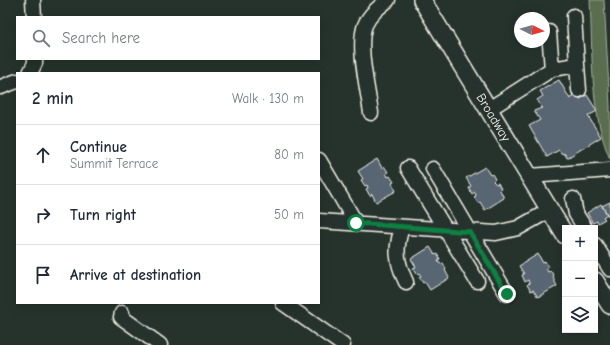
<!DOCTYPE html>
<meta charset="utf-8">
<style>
body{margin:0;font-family:"Comic Neue",sans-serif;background:#f2f2f3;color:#1f2937}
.controls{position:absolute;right:12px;bottom:12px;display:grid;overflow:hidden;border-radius:0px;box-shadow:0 2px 10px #0003}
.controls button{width:36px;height:36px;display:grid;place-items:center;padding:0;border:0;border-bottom:1px solid #e0e1e3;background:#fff;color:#1f2937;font:20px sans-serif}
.compass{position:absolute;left:514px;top:12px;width:36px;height:36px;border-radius:50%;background:#fff;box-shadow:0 2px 10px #0003;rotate:96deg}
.stop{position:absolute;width:12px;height:12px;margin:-9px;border:3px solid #0b8043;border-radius:50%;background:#fff}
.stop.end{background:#0b8043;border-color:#fff;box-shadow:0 1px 4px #0008}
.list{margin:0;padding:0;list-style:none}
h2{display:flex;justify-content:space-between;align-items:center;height:52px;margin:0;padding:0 16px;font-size:17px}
h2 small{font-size:13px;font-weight:400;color:#747a83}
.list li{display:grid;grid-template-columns:26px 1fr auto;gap:12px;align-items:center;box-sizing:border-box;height:60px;padding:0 16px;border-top:1px solid #e0e1e3}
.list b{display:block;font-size:15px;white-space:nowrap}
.list p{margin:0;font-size:13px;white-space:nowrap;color:#747a83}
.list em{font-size:13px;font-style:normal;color:#747a83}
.icon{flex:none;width:22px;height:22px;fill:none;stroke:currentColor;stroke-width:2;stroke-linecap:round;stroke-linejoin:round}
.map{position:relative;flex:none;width:610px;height:345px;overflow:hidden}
.search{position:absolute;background:#fff;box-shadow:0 2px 10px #0003;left:16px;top:16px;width:304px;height:44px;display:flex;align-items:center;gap:10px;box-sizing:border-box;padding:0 14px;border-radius:0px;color:#747a83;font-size:15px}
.panel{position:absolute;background:#fff;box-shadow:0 2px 10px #0003;left:16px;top:72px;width:304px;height:232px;border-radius:0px}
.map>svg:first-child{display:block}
.green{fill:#5a6d50;stroke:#a7af9c}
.building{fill:#586673;stroke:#f4f1e8}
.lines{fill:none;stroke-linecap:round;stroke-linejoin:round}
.minor-casing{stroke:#f4f1e8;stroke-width:17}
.major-casing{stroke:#f4f1e8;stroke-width:20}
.minor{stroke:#26332d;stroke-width:14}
.major{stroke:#26332d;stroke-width:17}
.route{stroke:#0b8043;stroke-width:5}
.labels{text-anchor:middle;stroke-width:3;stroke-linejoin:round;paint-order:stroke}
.street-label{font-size:13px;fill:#f4f1e8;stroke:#26332d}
</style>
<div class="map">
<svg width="610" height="345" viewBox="0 0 610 345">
<rect width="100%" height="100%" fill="#26332d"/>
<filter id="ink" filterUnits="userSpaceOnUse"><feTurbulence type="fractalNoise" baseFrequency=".025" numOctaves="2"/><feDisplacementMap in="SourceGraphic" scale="8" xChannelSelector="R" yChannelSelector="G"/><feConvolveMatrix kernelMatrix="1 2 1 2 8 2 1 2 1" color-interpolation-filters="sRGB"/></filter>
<g filter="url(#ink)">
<path class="green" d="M590,0H604L610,107V159C589,110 593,53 590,0Z"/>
<path class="building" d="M559,80L570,99L578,94L580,99L587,95L597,111L588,116L601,137L567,158L565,154L561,153L559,150L547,157L529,126L540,120L534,111L542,108L537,100L543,96L540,91Z
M377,159L382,168L384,166L388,172L386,173L388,177L390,176L394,182L392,183L396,191L376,202L372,194L370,196L366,189L368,188L367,185L365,186L361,180L363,179L358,171Z
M485,167L490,175L492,174L495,179L493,181L496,184L498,183L501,189L500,190L504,198L485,210L480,202L478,203L474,197L476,196L475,192L472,194L469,188L471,186L466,178Z
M610,202V215L608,216L602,206Z
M601,204L607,214L603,217L605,219L598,223L597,221L593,223L587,213Z
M430,247L435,255L437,254L440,259L438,261L440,264L443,263L446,269L445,270L449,278L430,290L425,282L423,283L419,277L421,276L419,273L417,274L413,268L416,267L411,259Z
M538,254L543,263L545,261L548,267L546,268L548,272L551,271L554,277L553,278L557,286L538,297L533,290L531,291L527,285L529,283L528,280L525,282L522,275L524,274L519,266Z"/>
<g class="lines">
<g class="minor-casing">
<path id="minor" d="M33,0L34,17
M549,32L552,69
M577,65L579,90
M30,73L35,63V59
M1,87L17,81
M489,109L552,69L577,65L574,16
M371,113C368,90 357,46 365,25C370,14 379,7 388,0
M319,160L356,223
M408,168L477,281
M433,169L507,294
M530,176L610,170
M573,199L576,214L585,228
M319,221L496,233L518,228L550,210
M402,227C395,249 396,261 406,282
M595,245L610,269
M283,303L343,345
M122,313L121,317L160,345"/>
</g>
<g class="major-casing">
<path id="major" d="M422,0L565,235
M595,281L610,305"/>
</g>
<use href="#minor" class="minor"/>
<use href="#major" class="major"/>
</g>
</g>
<g class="lines" filter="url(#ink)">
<path class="route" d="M356,223L470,232L507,294"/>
</g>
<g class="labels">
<g class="street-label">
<text transform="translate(494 117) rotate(59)" y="5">Broadway</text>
</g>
</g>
</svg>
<div class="controls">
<button>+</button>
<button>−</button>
<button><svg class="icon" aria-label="layers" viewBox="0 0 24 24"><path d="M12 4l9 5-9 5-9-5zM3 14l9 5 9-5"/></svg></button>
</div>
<svg class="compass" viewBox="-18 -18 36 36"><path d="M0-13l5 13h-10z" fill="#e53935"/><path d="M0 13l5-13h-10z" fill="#747a83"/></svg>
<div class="stop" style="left:356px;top:223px"></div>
<div class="stop end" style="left:507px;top:294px"></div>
<div class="search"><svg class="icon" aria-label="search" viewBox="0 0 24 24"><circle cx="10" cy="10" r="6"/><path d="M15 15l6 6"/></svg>Search here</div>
<section class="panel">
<h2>2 min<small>Walk · 130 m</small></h2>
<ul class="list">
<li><svg class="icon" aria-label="ahead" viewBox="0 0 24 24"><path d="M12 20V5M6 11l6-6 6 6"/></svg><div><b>Continue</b><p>Summit Terrace</p></div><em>80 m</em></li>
<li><svg class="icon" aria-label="right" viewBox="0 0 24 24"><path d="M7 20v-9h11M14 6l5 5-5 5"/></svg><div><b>Turn right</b></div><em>50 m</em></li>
<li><svg class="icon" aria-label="arrive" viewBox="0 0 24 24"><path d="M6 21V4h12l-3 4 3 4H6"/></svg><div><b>Arrive at destination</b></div></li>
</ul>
</section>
</div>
